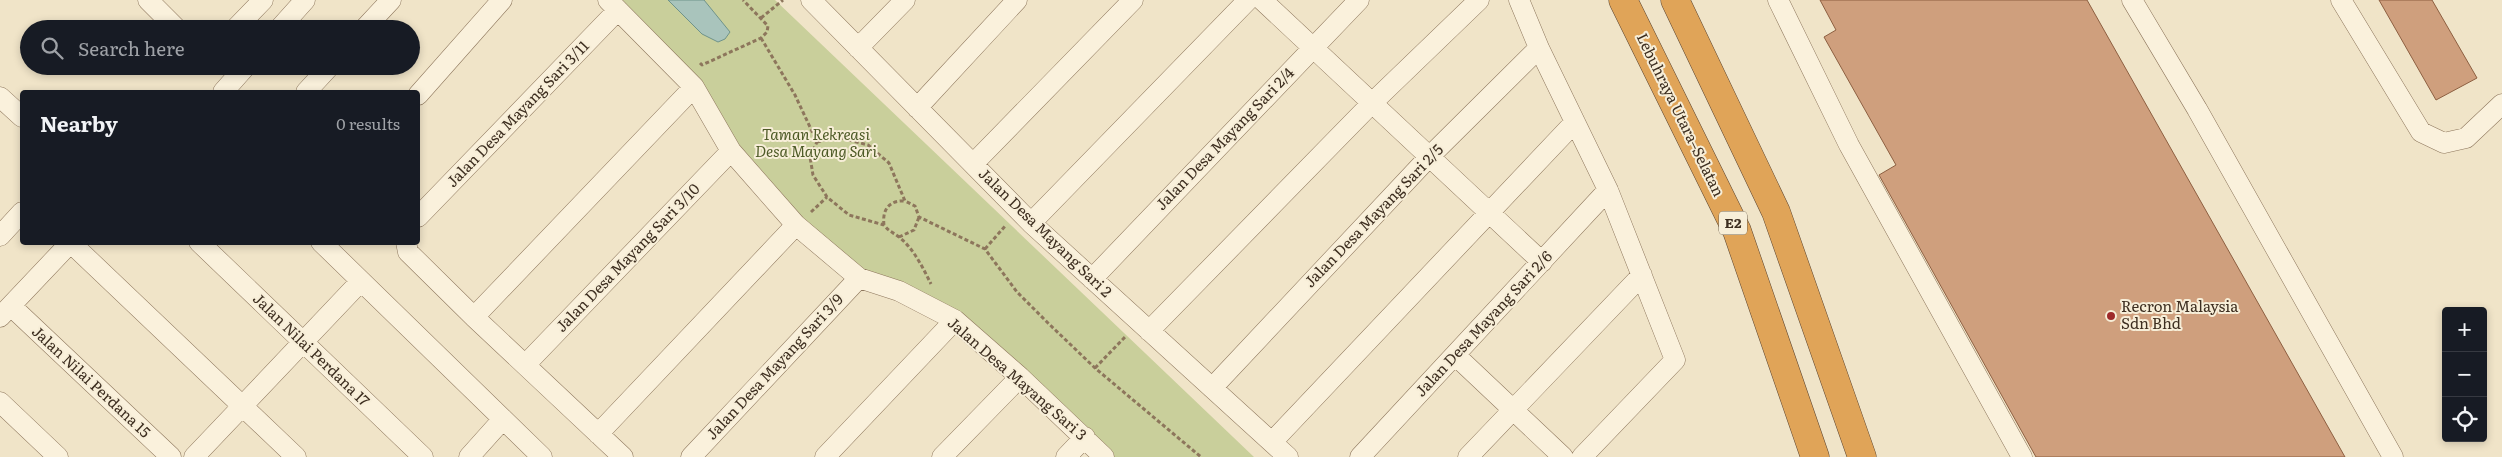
<!DOCTYPE html>
<meta charset="utf-8">
<style>
body{margin:0;font-family:Literata,serif;background:#242831;color:#f1f3f6}
.controls{position:absolute;right:15px;bottom:15px;display:grid;overflow:hidden;border-radius:5px;box-shadow:0 2px 8px #0003}
.controls button{width:45px;height:45px;display:grid;place-items:center;padding:0;border:0;border-bottom:1px solid #363941;background:#171b24;color:#f1f3f6;font:25px sans-serif}
.list{margin:0;padding:0;list-style:none}
h2{display:flex;justify-content:space-between;align-items:center;height:65px;margin:0;padding:0 20px;font-size:21px}
h2 small{font-size:16px;font-weight:400;color:#9ea1a6}
.icon{flex:none;width:28px;height:28px;fill:none;stroke:currentColor;stroke-width:2;stroke-linecap:round;stroke-linejoin:round}
.map{position:relative;flex:none;width:2502px;height:457px;overflow:hidden}
.search{position:absolute;background:#171b24;box-shadow:0 2px 8px #0003;left:20px;top:20px;width:400px;height:55px;display:flex;align-items:center;gap:12px;box-sizing:border-box;padding:0 18px;border-radius:28px;color:#9ea1a6;font-size:19px}
.panel{position:absolute;background:#171b24;box-shadow:0 2px 8px #0003;left:20px;top:90px;width:400px;height:155px;border-radius:5px}
.map>svg:first-child{display:block}
.green{fill:#c9cf9b}
.water{fill:#a9c4bc;stroke:#6f938a}
.building{fill:#cf9f7d;stroke:#8d5f41}
.lines{fill:none;stroke-linecap:round;stroke-linejoin:round}
.minor-casing{stroke:#8d765c;stroke-width:21}
.highway-casing{stroke:#5b4430;stroke-width:29}
.path{stroke:#8d765c;stroke-width:3;stroke-dasharray:4 2.5;stroke-linecap:butt}
.minor{stroke:#faf1dc;stroke-width:20}
.highway{stroke:#e0a458;stroke-width:28}
.poi-dot{fill:#9e2a2b;stroke:#f7eed8;stroke-width:2}
.labels{text-anchor:middle;stroke-width:4;stroke-linejoin:round;paint-order:stroke}
.shield{fill:#f7eed8;stroke:#756857;stroke-width:1}
.shield-label{font-size:14px;font-weight:bold;fill:#3d2e20}
.street-label{font-size:15px;fill:#3d2e20;stroke:#f7eed8}
.park-label{font-size:15px;font-style:italic;fill:#4d5a26;stroke:#f7eed8}
.poi-label{font-size:15px;fill:#3d2e20;stroke:#f7eed8;text-anchor:start}
</style>
<div class="map">
<svg width="2502" height="457" viewBox="0 0 2502 457">
<rect width="100%" height="100%" fill="#f0e4c8"/>
<path class="green" d="M613,0H775L1254,457H1097L963,329L856,281L754,190L698,85Z"/>
<path class="water" d="M668,0H704L730,32L725,39L718,42L702,34Z"/>
<path class="building" d="M1820,0H2087L2345,457H2036L1879,175L1896,165L1824,37L1836,30Z
M2379,0H2432L2477,78L2436,100Z"/>
<g class="lines">
<g class="minor-casing">
<path id="minor" d="M148,0L177,29
M608,0L694,87L731,151L796,225L859,278L899,291L955,320L1020,377L1104,457
M811,0L1031,223L1288,457
M1262,0L1542,262
M1519,0L1539,48L1608,190L1675,360L1582,457
M1778,0L1849,145L2022,457
M2132,0L2197,109L2393,457
M2341,0L2421,132L2444,143L2466,138L2502,104
M235,29L263,0
M279,29L305,0
M364,29L391,0
M858,48L905,0
M223,92L246,66
M306,92L330,66
M418,95L502,0
M0,97L22,117
M917,108L1017,0
M973,164L1133,0
M418,217L618,10
M1031,223L1248,0
M0,236L22,212
M199,242L423,457
M321,242L542,457
M406,242L408,252L474,317L623,457
M71,243L296,457
M1092,279L1359,0
M11,306L171,457
M0,317L71,242
M474,317L694,87
M1149,331L1372,103L1479,0
M1455,355L1563,457
M525,365L731,151
M1212,388L1429,157L1539,48
M0,402L58,457
M598,434L796,225
M1272,442L1575,122
M194,457L361,281
M469,457L503,419
M691,457L859,278
M825,457L955,320
M942,457L1020,377
M1066,457L1085,437
M1360,457L1608,190
M1468,457L1642,275"/>
</g>
<g class="highway-casing">
<path id="highway" d="M1623,0L1737,231L1815,457
M1675,0L1776,212L1862,457"/>
</g>
<path class="path" d="M761,18L783,0
M761,38L795,95L817,142L810,157L813,175L827,197L849,215L884,225C889,232 893,232 899,237C914,249 923,268 931,284
M700,63L702,65L761,38L767,32L768,26L743,0
M817,142L838,137L868,145L889,163L905,201L915,206L919,217L985,249L1017,292L1048,323L1095,368L1201,457
M811,212L827,197
M884,225C882,210 889,200 905,201
M899,237L914,230L919,217
M985,249L1006,225
M1095,368L1126,336"/>
<use href="#minor" class="minor"/>
<use href="#highway" class="highway"/>
</g>
<circle class="poi-dot" cx="2111" cy="316" r="5"/>
<g class="labels">
<rect class="shield" x="1719" y="211.5" width="28" height="23" rx="4"/>
<g class="shield-label">
<text x="1733" y="228">E2</text>
</g>
<g class="street-label">
<text transform="translate(518 114) rotate(-46)" y="5">Jalan Desa Mayang Sari 3/11</text>
<text transform="translate(1680 115) rotate(64)" y="5">Lebuhraya Utara–Selatan</text>
<text transform="translate(1225 139) rotate(-46)" y="5">Jalan Desa Mayang Sari 2/4</text>
<text transform="translate(1374 216) rotate(-46)" y="5">Jalan Desa Mayang Sari 2/5</text>
<text transform="translate(1045 233) rotate(44)" y="5">Jalan Desa Mayang Sari 2</text>
<text transform="translate(628 258) rotate(-46)" y="5">Jalan Desa Mayang Sari 3/10</text>
<text transform="translate(1484 324) rotate(-47)" y="5">Jalan Desa Mayang Sari 2/6</text>
<text transform="translate(311 350) rotate(44)" y="5">Jalan Nilai Perdana 17</text>
<text transform="translate(775 367) rotate(-47)" y="5">Jalan Desa Mayang Sari 3/9</text>
<text transform="translate(1017 379) rotate(41)" y="5">Jalan Desa Mayang Sari 3</text>
<text transform="translate(91 382) rotate(43)" y="5">Jalan Nilai Perdana 15</text>
</g>
<g class="park-label">
<text x="816" y="140">Taman Rekreasi<tspan x="816" dy="17">Desa Mayang Sari</tspan></text>
</g>
<g class="poi-label">
<text x="2121" y="312">Recron Malaysia<tspan x="2121" dy="17">Sdn Bhd</tspan></text>
</g>
</g>
</svg>
<div class="controls">
<button>+</button>
<button>−</button>
<button><svg class="icon" aria-label="locate" viewBox="0 0 24 24"><circle cx="12" cy="12" r="6"/><path d="M12 2v4M12 18v4M2 12h4M18 12h4"/></svg></button>
</div>
<div class="search"><svg class="icon" aria-label="search" viewBox="0 0 24 24"><circle cx="10" cy="10" r="6"/><path d="M15 15l6 6"/></svg>Search here</div>
<section class="panel">
<h2>Nearby<small>0 results</small></h2>
<ul class="list">
</ul>
</section>
</div>
